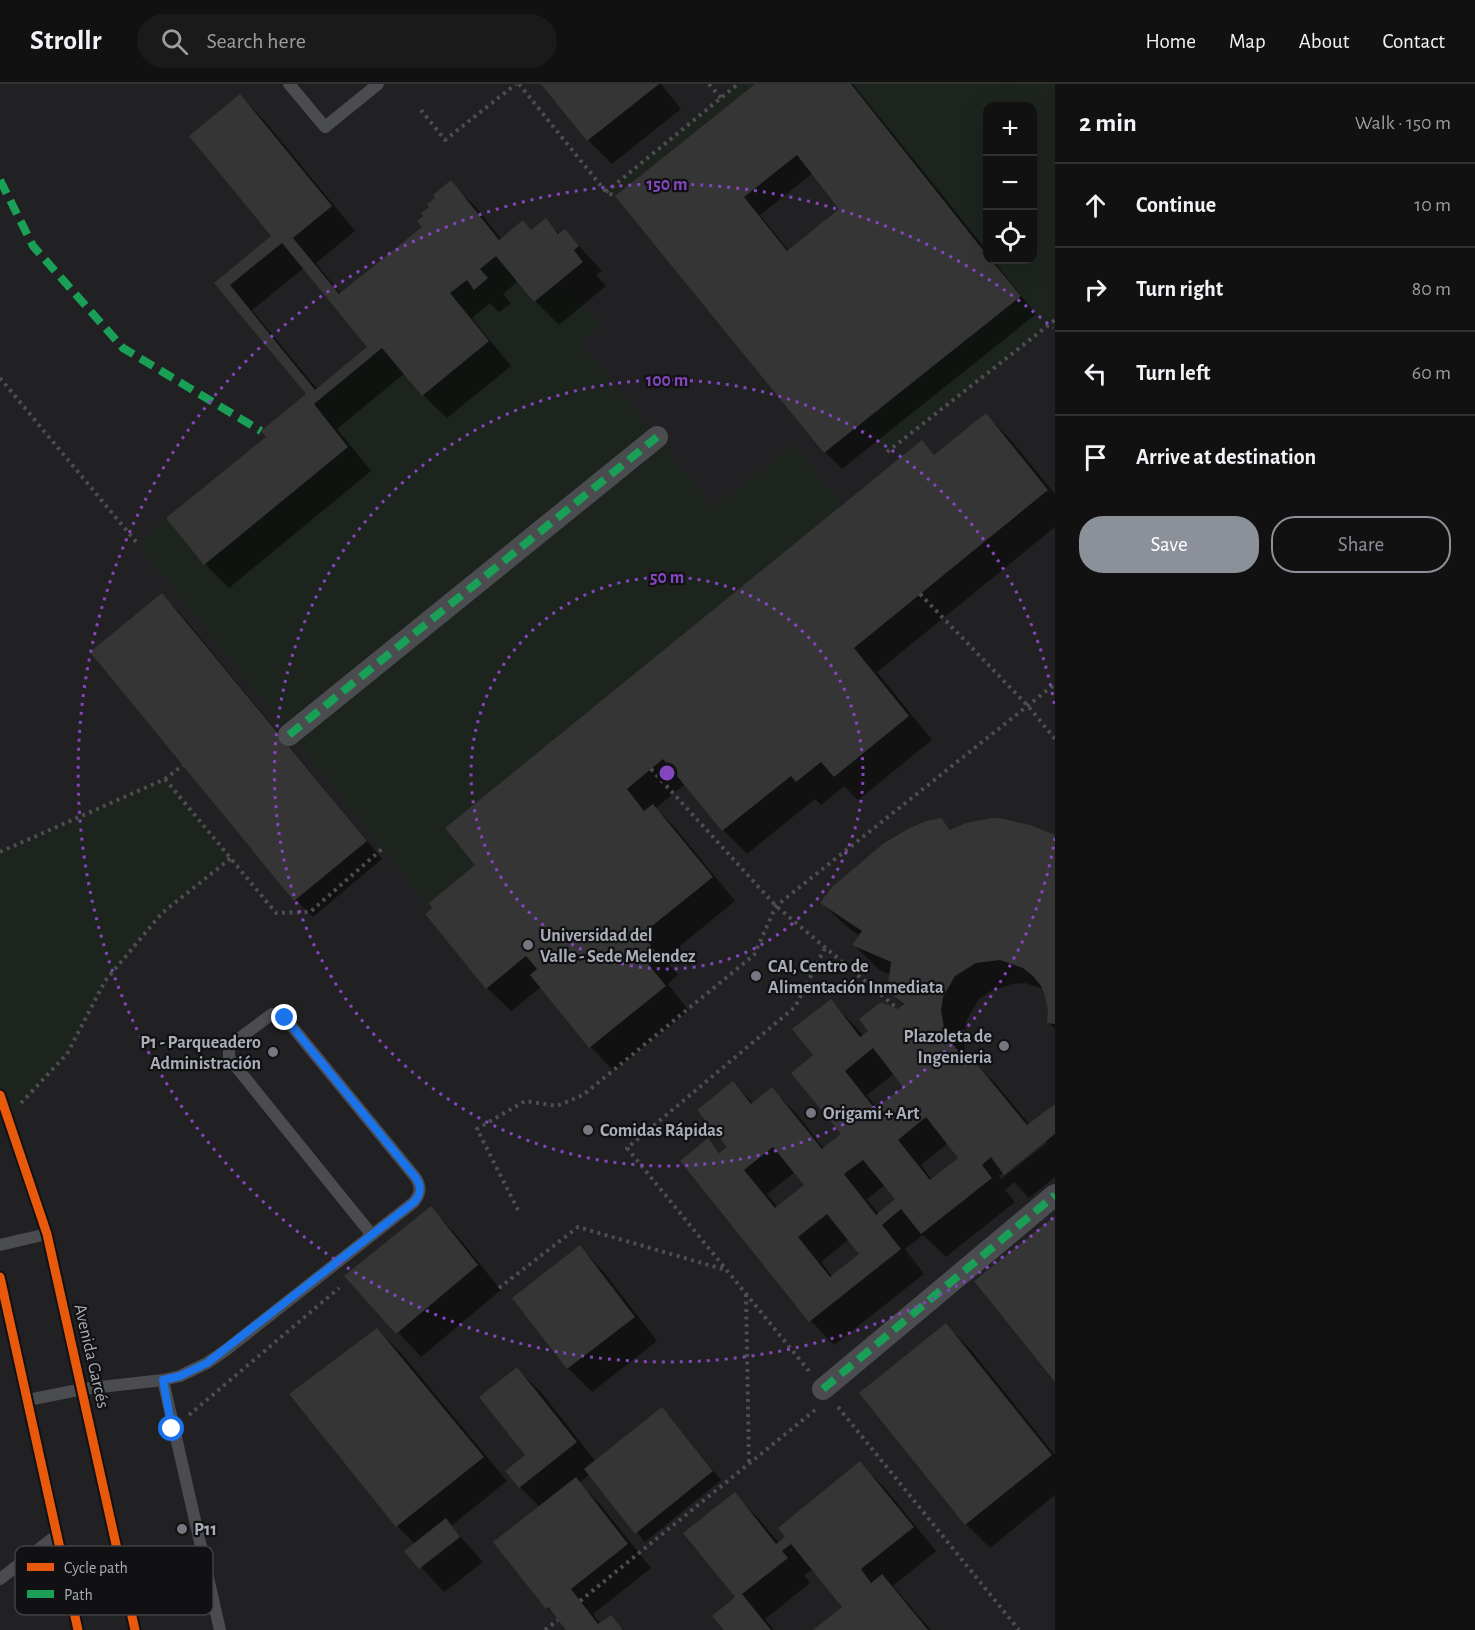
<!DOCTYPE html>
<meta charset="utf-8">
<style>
body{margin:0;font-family:"Alegreya Sans",sans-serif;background:#1a1a1a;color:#f1f3f6}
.controls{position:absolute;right:18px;top:18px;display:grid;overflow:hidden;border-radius:12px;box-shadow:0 6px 24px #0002}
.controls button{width:54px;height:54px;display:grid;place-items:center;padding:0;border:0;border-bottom:2px solid #303131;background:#111;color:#f1f3f6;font:30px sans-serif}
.stop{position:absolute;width:18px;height:18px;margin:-14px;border:4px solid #1a73e8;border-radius:50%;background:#fff}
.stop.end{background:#1a73e8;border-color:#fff;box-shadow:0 2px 6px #0008}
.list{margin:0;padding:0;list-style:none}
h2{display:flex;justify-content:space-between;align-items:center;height:78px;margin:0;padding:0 24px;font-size:26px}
h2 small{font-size:20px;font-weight:400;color:#9c9d9f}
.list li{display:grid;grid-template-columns:39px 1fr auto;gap:18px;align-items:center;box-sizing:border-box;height:84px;padding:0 24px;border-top:2px solid #303131}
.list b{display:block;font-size:22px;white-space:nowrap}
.list em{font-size:20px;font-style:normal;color:#9c9d9f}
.actions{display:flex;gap:12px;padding:18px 24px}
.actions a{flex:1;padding:14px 0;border:2px solid #8c9099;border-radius:24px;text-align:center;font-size:21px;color:#8c9099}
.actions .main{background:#8c9099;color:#fff}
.icon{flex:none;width:33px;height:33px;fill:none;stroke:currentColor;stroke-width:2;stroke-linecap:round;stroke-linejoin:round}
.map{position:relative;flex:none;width:1055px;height:1546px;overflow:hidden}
header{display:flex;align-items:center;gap:36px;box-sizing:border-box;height:84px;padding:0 30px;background:#111;border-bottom:2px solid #303131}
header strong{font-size:28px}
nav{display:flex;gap:33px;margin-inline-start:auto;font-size:21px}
.search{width:420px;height:54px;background:#1a1a1a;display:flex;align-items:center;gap:15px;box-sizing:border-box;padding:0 21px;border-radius:33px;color:#9c9d9f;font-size:22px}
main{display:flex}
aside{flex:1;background:#111}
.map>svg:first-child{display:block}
.built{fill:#212123;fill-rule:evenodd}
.green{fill:#1d241e}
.shadow{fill:#0007;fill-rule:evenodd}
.building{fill:#353536;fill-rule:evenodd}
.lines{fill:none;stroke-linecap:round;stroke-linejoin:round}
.path{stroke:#4d4e52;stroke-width:4;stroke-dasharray:3 4.5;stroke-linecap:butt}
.lane{stroke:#4b4c50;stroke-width:12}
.street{stroke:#4b4c50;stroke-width:22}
.quiet{stroke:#1a9f57;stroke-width:8;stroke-dasharray:15 8;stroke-linecap:butt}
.cycleway-casing{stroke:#111113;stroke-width:13}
.cycleway{stroke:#e8590c;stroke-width:9}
.route{stroke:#1a73e8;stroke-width:8}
.ring{fill:none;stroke:#8446be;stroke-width:3;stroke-dasharray:3 6}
.poi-dot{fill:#757880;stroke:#111113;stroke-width:2}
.labels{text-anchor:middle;stroke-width:4.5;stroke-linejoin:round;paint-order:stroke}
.poi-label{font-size:18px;font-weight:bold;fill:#a8adb8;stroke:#111113;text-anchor:start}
.street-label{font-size:18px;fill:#a8adb8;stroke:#111113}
.key{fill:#111113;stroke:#3e4045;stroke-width:1.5}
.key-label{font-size:16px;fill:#a8adb8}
.centre{fill:#8446be;stroke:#111113;stroke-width:3}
.ring-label{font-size:18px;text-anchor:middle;font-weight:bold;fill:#8446be;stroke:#111113;stroke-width:4.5;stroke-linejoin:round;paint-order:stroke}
</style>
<header>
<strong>Strollr</strong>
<div class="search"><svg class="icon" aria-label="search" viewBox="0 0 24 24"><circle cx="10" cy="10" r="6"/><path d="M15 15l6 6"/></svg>Search here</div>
<nav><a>Home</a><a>Map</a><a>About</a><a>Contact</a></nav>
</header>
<main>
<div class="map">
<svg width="1055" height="1546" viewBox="0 0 1055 1546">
<rect width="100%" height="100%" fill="#171717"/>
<path class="built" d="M0,0H1055V1546H0ZM988,22H1032V176H988Z"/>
<path class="green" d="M738,0H755L615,112L606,108Z
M851,0H1055V236L887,368L863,338L1020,212L991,176H1032V22H988L987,171Z
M496,172L534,218L562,195L601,243L581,260L714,424L793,360L843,421L475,781L427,820L137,459L166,434L348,363L314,320L467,196L475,205L488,194L480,185Z
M165,695L231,774L162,829L105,897L67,970L8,1032L0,1011V768Z"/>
<path class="shadow" d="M543,0H661L681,25L612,80L588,56Z
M758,0H853L988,168V176H993L1036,230L842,385L825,368L617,112ZM813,89L841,125L789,167L760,131Z
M240,12L264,36L355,147L316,179L341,210L424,143L431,123L451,99L475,122L501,155L523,138L532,147L545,136L560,150L565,147L602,187L596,191L606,202L559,241L535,217L518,197L503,210L511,219L499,228L490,219L472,234L511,282L447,334L423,311L405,289L337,345L371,387L229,504L205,480L268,353L308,310L216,199L273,153ZM304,184L369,264L318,306L252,226Z
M986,331L1010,355L1055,410V443L877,588L932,656L858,716L844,702L821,721L815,715L747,770L723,746L685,700L656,724L677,746L735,817L664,875L678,891L668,900L689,927L614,987L591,963L541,903L511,927L487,904L477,781L922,358L935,372Z
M162,511L179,528L382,775L313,833L296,816L92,569Z
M941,736L952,747L1055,752V945L1049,939L1050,926L1043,905L1025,899L1012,900L989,908L978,916L966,938L964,963L968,977L971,975L995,999L1030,1041L1055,1022V1093L1029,1114L1014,1098L1005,1106L1015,1118L946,1173L923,1151L905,1165L924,1190L834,1261L811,1237L682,1077L708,1056L721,1070L729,1063L733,999L754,1020L772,1005L796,1029L824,1065L843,1050L815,972L831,917L864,952L904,922L889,907L891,891L878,885L854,861L860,852L846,842L822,819ZM895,989L905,1003L878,1025L867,1011ZM1045,1057L1047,1059L1001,1095L999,1092ZM948,1059L960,1074L932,1096L921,1081ZM795,1088L806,1101L778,1124L767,1110ZM885,1101L897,1116L879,1130L867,1115ZM849,1155L861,1170L833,1193L821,1178Z
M430,1124L454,1148L501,1206L421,1273L346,1192Z
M580,1163L603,1187L657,1257L592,1308L568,1284L514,1214Z
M946,1241L970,1265L1055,1371V1411L990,1464L966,1440Z
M377,1246L401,1269L507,1397L451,1442L483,1478L444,1508L406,1467L415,1460L397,1442L291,1310Z
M517,1285L541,1308L596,1378L670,1333L721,1396L645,1458L590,1390L579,1399L599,1419L651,1484L593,1530L601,1540L610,1533L624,1546H568L547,1524L540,1423L520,1403L528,1371Z
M860,1379L884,1403L936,1467L893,1502L931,1546H815L844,1523L813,1485L804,1491L810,1499L765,1535L774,1546H725L737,1514L734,1410L758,1434L779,1459Z"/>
<path class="building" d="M541,0H659L587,57Z
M755,0H851L987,171V176H991L1021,212L824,369L615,112ZM797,71L839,125L787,167L744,113Z
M240,10L332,122L293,154L339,210L422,143L417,137L423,132L421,129L429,123L427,120L435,114L433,111L451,96L499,156L523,136L531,146L546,134L558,150L565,145L579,162L574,166L583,178L534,218L496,172L480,185L488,194L474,206L467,196L450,209L489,257L422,312L382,264L314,320L348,363L204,481L166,434L266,353L261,347L306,310L214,199L271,152L189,52ZM282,159L367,263L315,306L230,201Z
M986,329L1048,406L854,564L909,632L834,693L821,678L796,698L791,692L722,747L663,675L627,705L644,727L653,720L713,793L642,850L655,867L645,876L666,902L589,964L530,891L537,885L526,872L486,905L425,830L432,824L429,819L475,781L445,744L922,356L934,371Z
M162,509L367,757L294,817L90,568Z
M941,734L950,746L966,739L991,734H999L1030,741L1055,751V940L1047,939L1048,926L1045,913L1041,902L1033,892L1023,884L1000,876L976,879L955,892L943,913L941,926L945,950L966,977L971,973L1027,1041L1055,1020V1050L1004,1091L991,1073L982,1081L992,1094L921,1150L901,1125L882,1141L901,1165L809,1238L680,1077L708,1054L719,1069L727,1063L697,1026L733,997L751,1020L772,1003L822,1065L841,1050L791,989L813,971L792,945L831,915L860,953L868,947L859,935L881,918L898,925L904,920L887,907L891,878L852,861L862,847L820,819L832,803L884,759L908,745L926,737ZM873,964L903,1003L875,1025L845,987ZM926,1033L958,1074L930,1096L898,1056ZM773,1063L804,1101L775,1124L744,1086ZM863,1076L895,1115L876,1131L844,1090ZM827,1130L859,1170L830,1193L798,1153Z
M431,1122L478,1181L396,1250L344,1192Z
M1055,1132V1298L974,1197Z
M580,1161L635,1233L567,1285L512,1214Z
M946,1239L1052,1371L965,1441L859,1309Z
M377,1244L484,1373L396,1443L289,1310Z
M517,1283L577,1358L519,1404L505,1387L525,1371L479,1313Z
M662,1323L713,1387L635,1450L584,1385Z
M860,1377L914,1443L861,1485L871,1499L882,1490L928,1546H813L842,1523L791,1460L782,1467L788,1474L742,1510L771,1546H724L712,1532L735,1513L683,1449L735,1408L776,1460L785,1453L778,1444Z
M576,1393L628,1460L571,1505L598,1540L611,1531L623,1546H566L548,1523L546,1525L493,1458Z
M446,1434L460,1453L419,1485L404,1467Z"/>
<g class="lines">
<path class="path" d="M519,0L606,108L615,112
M709,0L721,14
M421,26L445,56L516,0
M606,108L738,0
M0,294L137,459
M887,368L1055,236
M920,510L1028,622L1055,655
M651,685L776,822L898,925
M165,695L276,829L310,828L382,765
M0,768L165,695L183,681
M21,1019L67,970L105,897L162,829L231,774
M518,1126L477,1045L525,1017L557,1022L583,1011L754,871L776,822L1055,600
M499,1204L578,1143L726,1186
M746,1210L749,1380
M809,1287L627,1064L795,923L825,864
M838,1323L1019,1546
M189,1331L339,1204
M580,1517L815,1326
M545,1546L558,1536"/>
<path class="lane" d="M289,0L325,43L378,0
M0,1011L47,1150L135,1546
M0,1161L47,1150
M0,1193L78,1546
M163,1296L220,1546
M28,1316L83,1305L163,1296L180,1292L207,1279L226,1266L414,1118C421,1109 421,1103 416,1094L285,934L272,930L233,959L229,965V974L372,1151
M0,1495L57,1451"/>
<path class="street" d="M289,651L657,353
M823,1305L1055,1111"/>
<path class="quiet" d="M0,96L33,162L123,264L261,347
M289,651L657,353
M823,1305L1055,1111"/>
<g class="cycleway-casing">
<path id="cycleway" d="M0,1011L47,1150L135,1546
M0,1193L78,1546"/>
</g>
<use href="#cycleway" class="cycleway"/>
</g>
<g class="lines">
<path class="route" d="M172,1345L163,1296L180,1292L207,1279L414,1118C421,1110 422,1103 416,1094L285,934"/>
</g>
<g class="ring">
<circle cx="667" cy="689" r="196"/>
<path d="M1055 754A393 393 0 1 1 1055 624"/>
<path d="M1053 1134A589 589 0 1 1 1053 244"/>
</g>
<g class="poi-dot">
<circle cx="528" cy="861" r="6"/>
<circle cx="756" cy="892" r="6"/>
<circle cx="1004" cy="962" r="6"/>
<circle cx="273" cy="968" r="6"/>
<circle cx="811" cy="1029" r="6"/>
<circle cx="588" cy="1046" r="6"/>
<circle cx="182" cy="1445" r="6"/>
</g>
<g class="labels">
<g class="poi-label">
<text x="540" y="857">Universidad del<tspan x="540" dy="21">Valle - Sede Melendez</tspan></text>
<text x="768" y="888">CAI, Centro de<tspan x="768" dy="21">Alimentación Inmediata</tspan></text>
<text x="992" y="958" text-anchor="end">Plazoleta de<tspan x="992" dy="21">Ingenieria</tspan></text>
<text x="261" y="964" text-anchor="end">P1 - Parqueadero<tspan x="261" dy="21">Administración</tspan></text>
<text x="823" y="1035">Origami + Art</text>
<text x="600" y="1052">Comidas Rápidas</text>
<text x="194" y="1451">P11</text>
</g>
<g class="street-label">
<text transform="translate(92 1272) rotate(77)" y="6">Avenida Garcés</text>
</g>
</g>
<rect x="15" y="1462" width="198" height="69" rx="9" class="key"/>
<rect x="27" y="1479" width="27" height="8" fill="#e8590c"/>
<rect x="27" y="1506" width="27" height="8" fill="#1a9f57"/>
<g class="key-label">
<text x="64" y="1489">Cycle path</text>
<text x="64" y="1516">Path</text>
</g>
<circle cx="667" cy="689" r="9" class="centre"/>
<g class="ring-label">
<text x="667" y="106">150 m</text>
<text x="667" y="302">100 m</text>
<text x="667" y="499">50 m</text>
</g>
</svg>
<div class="controls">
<button>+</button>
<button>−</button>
<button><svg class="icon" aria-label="locate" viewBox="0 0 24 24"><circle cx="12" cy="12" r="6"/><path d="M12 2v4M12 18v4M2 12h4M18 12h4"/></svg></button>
</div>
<div class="stop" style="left:172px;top:1345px"></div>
<div class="stop end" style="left:285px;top:934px"></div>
</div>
<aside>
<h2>2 min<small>Walk · 150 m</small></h2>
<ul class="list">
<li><svg class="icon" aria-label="ahead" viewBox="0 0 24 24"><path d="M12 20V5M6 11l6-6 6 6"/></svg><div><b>Continue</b></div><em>10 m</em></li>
<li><svg class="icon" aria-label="right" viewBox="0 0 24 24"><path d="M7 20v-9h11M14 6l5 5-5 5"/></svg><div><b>Turn right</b></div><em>80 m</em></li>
<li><svg class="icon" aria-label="left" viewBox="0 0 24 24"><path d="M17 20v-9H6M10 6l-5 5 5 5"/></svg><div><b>Turn left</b></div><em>60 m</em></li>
<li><svg class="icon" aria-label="arrive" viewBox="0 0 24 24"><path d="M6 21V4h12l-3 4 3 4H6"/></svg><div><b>Arrive at destination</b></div></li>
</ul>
<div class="actions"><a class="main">Save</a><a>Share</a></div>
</aside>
</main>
